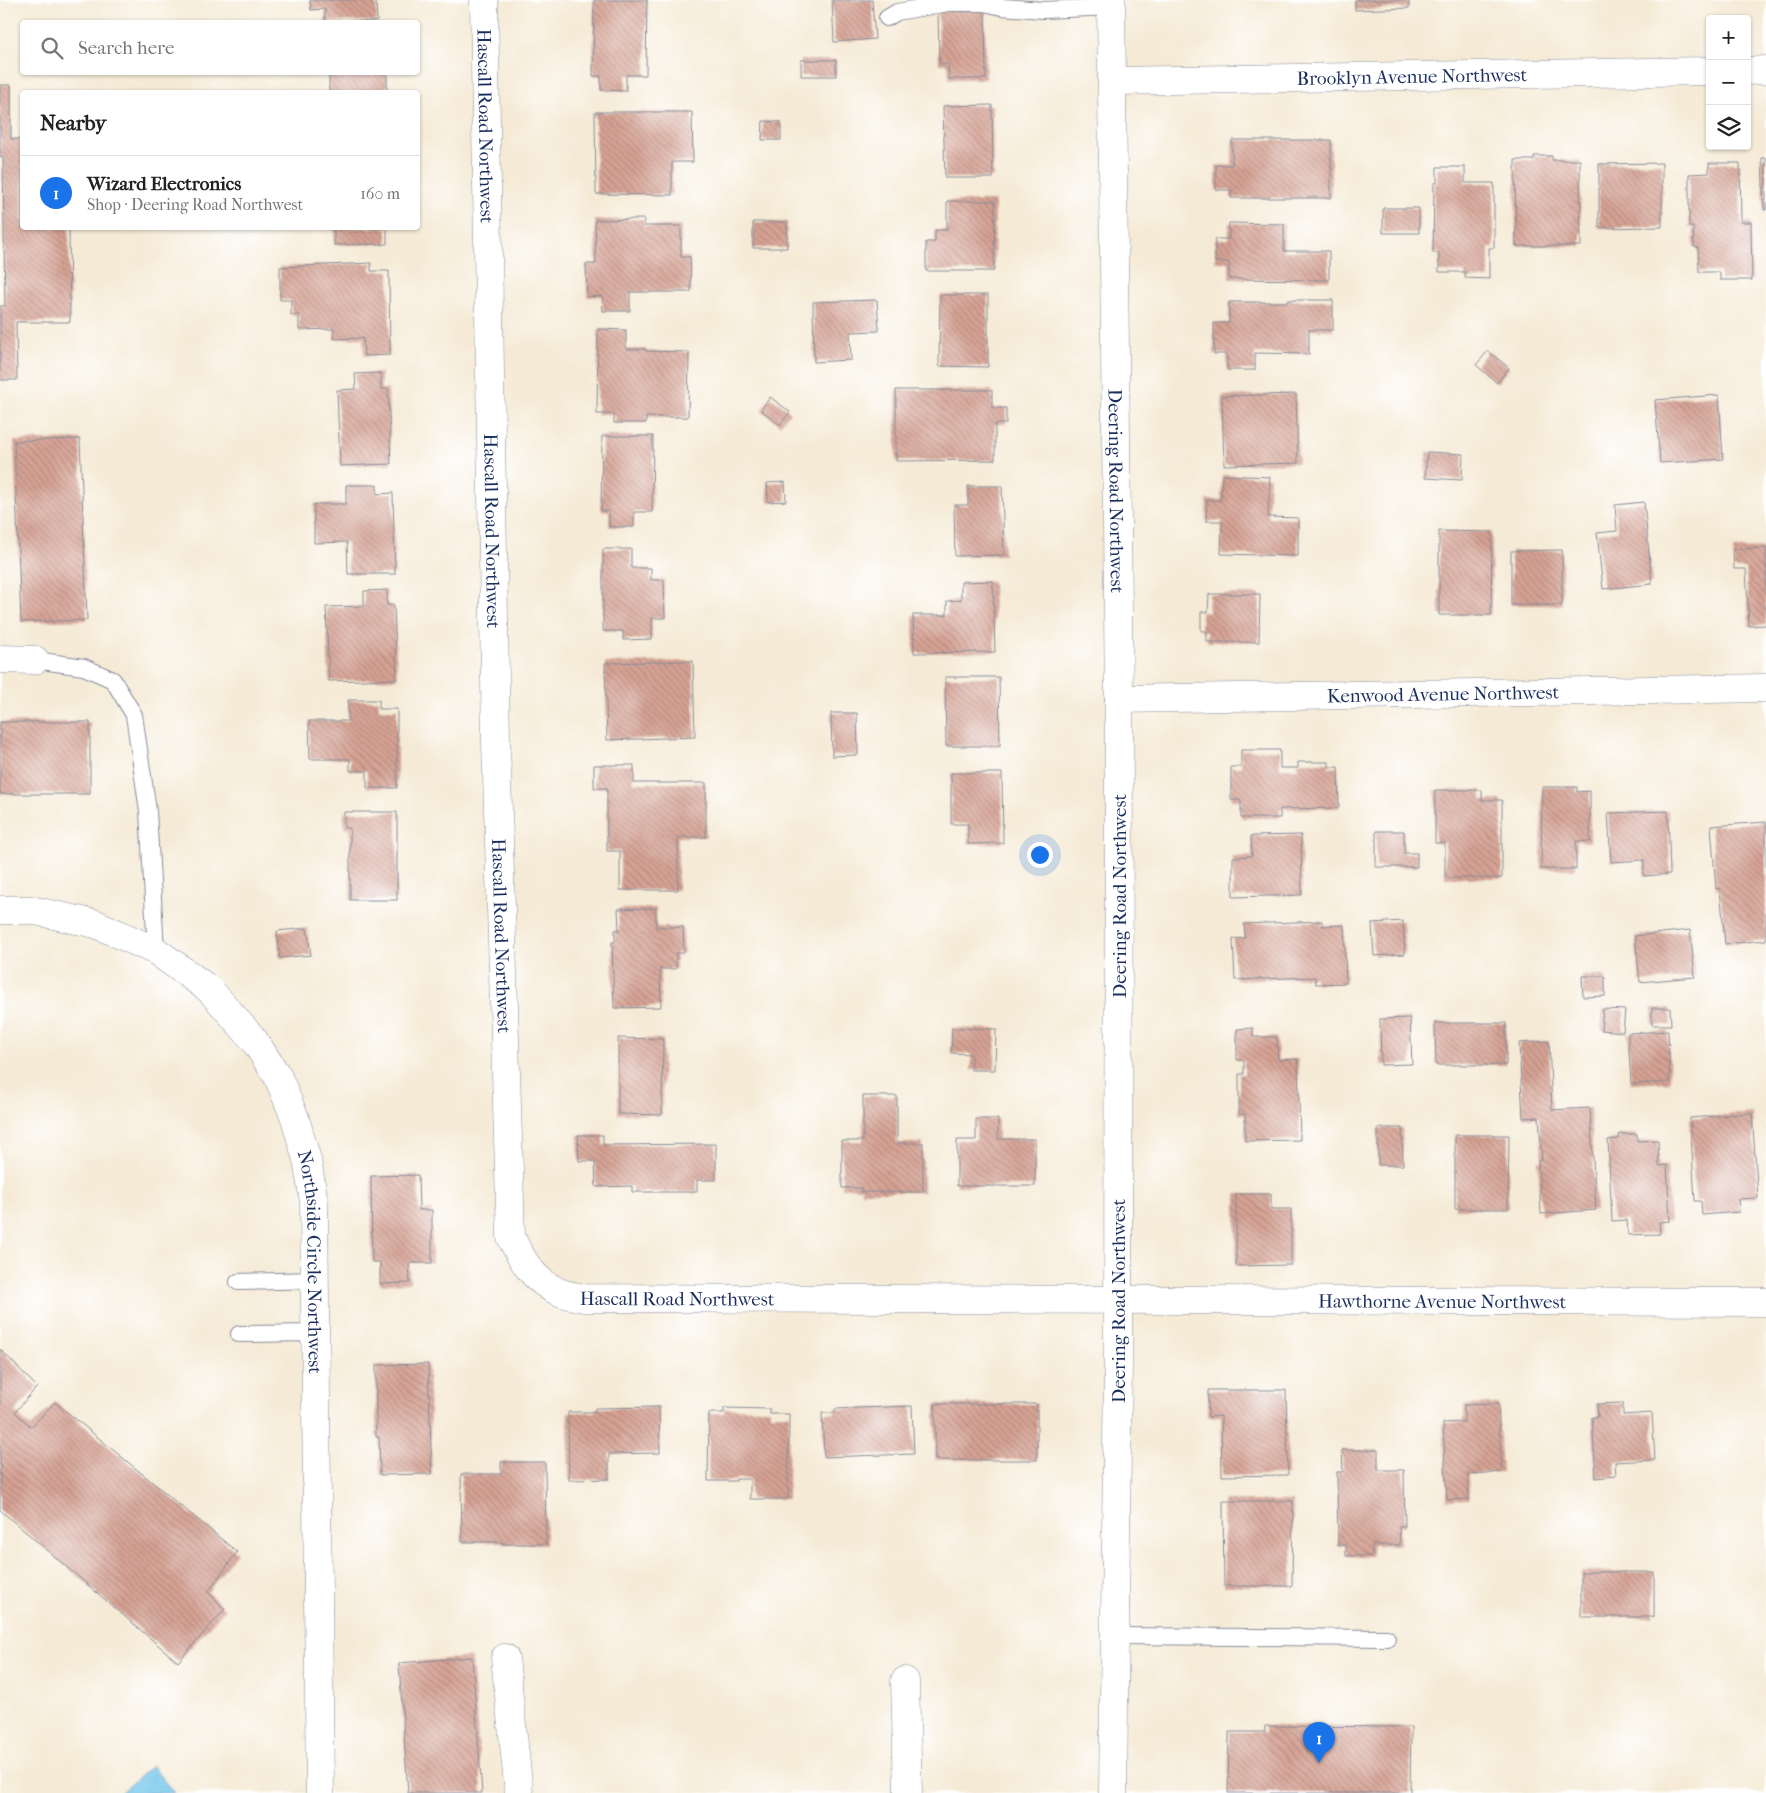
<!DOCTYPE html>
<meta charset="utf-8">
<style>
body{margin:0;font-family:"IM FELL French Canon",serif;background:#f2f2f2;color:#222}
.controls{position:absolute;right:15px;top:15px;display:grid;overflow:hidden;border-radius:5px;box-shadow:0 1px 4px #0004}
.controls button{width:45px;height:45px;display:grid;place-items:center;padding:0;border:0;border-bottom:1px solid #e0e0e0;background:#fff;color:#222;font:25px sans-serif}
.you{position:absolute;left:1039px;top:854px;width:18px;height:18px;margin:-12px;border:4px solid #fff;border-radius:50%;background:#1a73e8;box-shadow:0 0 0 8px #1a73e833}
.badge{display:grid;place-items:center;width:32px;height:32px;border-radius:50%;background:#1a73e8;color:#fff;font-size:16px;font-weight:700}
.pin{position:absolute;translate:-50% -41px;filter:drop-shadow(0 1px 2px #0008)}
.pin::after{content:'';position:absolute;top:26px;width:18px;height:15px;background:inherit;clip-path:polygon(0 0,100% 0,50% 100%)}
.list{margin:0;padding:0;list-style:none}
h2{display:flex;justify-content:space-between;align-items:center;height:65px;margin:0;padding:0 20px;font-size:21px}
h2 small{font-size:16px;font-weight:400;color:#767676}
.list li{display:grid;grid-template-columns:32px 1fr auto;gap:15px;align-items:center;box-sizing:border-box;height:75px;padding:0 20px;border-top:1px solid #e0e0e0}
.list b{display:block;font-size:19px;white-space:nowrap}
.list p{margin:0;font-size:16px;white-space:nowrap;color:#767676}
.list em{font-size:16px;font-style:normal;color:#767676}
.icon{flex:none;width:28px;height:28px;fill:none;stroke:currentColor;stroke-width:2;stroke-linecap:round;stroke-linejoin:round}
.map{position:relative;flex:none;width:1766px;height:1793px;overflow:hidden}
.search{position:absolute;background:#fff;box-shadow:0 1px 4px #0004;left:20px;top:20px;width:400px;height:55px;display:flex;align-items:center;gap:12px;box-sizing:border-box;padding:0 18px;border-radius:5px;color:#767676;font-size:19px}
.panel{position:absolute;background:#fff;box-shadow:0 1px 4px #0004;left:20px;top:90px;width:400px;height:140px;border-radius:5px}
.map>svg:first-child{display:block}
.water{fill:#6cc3e9;stroke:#4479a4}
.building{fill:url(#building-back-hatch)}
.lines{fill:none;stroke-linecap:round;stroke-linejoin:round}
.lane-casing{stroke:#888c9a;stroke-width:18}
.street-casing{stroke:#888c9a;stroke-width:29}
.lane{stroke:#fff;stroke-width:16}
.street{stroke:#fff;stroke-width:28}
.labels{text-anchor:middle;stroke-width:5;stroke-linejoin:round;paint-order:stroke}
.street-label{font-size:19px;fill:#1b2f5e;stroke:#fff}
</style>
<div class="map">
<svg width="1766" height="1793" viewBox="0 0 1766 1793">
<defs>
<pattern id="building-back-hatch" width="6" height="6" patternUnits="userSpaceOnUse" patternTransform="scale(1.25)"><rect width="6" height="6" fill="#d7a394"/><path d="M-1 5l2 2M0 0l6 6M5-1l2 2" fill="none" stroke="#ae857c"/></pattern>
</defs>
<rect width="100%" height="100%" fill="#fff"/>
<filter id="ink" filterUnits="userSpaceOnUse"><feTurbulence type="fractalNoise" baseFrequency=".02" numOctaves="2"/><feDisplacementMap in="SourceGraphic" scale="10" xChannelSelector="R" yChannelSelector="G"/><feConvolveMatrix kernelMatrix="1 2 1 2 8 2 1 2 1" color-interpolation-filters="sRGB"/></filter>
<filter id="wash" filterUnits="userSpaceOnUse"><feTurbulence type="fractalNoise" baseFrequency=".0096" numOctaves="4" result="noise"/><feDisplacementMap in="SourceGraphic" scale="20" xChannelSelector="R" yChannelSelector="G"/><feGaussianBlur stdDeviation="1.12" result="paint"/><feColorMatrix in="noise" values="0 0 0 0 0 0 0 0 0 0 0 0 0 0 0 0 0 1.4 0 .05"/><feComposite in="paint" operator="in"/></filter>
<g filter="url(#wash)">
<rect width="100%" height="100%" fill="#f5ead5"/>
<path class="water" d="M152,1766L174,1793H120Z"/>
<g id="blocks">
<path class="building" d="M310,0H376L377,21L325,22V9L311,10Z
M594,0H647L646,75H626V91L601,90V76H593Z
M832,0H872L875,39L834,42Z
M1355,0H1409V8L1355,10Z
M938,8H985L986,79H949L948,64H939Z
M801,60H836V76H801Z
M329,72H387V92H329Z
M0,85H11V139H22V228H69L70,322H16L17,380H0V306H5L3,157H0Z
M992,105L993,178H945L943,106Z
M595,112H692L693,162H672V195L596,194Z
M763,121L781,122V140H762Z
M1232,140H1331V198H1231V190H1216V165H1232Z
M1534,156H1552V160H1580L1581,246H1516L1515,160H1534Z
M1762,158H1766V210H1764Z
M1662,163V227L1599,228V164Z
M1709,163H1740L1741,222H1751L1752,280H1720V272H1699L1698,247H1694L1693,227H1689V174L1709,173Z
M1437,167H1465V183H1494V248H1489V279L1465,278V272H1439V253H1433L1434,183H1437Z
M947,201H995L994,271H926V242H935V230H947Z
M1383,208H1419V233H1383Z
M644,219V226H681V257H690L691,292H630V311H603L602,296L587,297L586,264H596L595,220Z
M753,222H787V248H753Z
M1229,223L1284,224V251H1329V280L1229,279V262H1215V239H1229Z
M334,228H387V244L334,245Z
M371,263V271H389L390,355L364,356L363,338L334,339V329L299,330V315H291V300H280V267Z
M940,295H988V367L939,366Z
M877,300L879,331L850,332L851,360L814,362L813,302Z
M1288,300H1333V330H1309V354L1255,353V370H1227V354H1214V323H1229V302H1288Z
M598,329L626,330V349H646V351L689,352L688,417H646V423H614V414H597Z
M1488,351L1509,368L1497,383L1476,365Z
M381,373V389H388L391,464L340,466L337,390L356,389L355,374Z
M896,390H992V408H1006V424H995V460L896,461Z
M1296,394L1298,463L1224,465L1222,396Z
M1719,395L1723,459L1660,463L1655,400Z
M770,397L790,412L780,425L761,410Z
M602,436H653L652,512H634V527H609V511H601Z
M80,439L87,620L21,622L14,441Z
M1427,452L1463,454L1462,480L1425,478Z
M1222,475L1270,477L1268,517L1298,518V556L1221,554L1222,521H1206L1207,500H1221Z
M785,482L786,501L768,502L767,483Z
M346,485H377V494L393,493L395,574H348L347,542L314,543V504H346Z
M968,486H1002L1004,555L955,556L954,505H968Z
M1644,502L1652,584L1603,589L1597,533L1617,531L1615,505Z
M1439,531L1492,532L1491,615H1439Z
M1766,548V625L1749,626L1746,569H1734L1733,549Z
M603,549H631V568H651V580H664L665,618H652V639L623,640V631H603Z
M1562,550V605H1511V551Z
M993,581L995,652L914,653L913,615H947V601L961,600V582Z
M387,590V605H394L397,679L329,681L326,607L364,606V591Z
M1209,594H1260L1259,642H1207V631H1201V612H1208Z
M693,661L695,737L607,740L605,663Z
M945,677H999L1000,746H946Z
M348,700H379V709H397V788H367V771H350V759H310L309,721H348Z
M831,713H857L858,755L832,756Z
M0,722H90V794H0Z
M1241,750H1280V768H1298V762H1329V767H1338L1339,808L1280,809V818H1241V800H1231V767H1241Z
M594,765H634V783H706V837H678V890H620V851H607V788H594Z
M951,773H1002L1003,843L968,844V824H951Z
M1542,787H1577V792L1590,791V842L1576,841V869H1541Z
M1435,790H1482V800H1502V878H1445V843H1435Z
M1668,811L1670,874L1644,876V860L1611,862L1608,813Z
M344,812H397V900H350V828H344Z
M1766,822V940L1725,944L1720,888L1716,889L1711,826Z
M1376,831H1404V853H1417V867H1376Z
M1301,835L1302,895L1233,897V857L1252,856L1251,836Z
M656,908V927H683L684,953H676V969H660L661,1007L614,1008L612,942H615V930H619L618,909Z
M1322,921V926L1344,925L1346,983L1316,984L1315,977L1235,980L1233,939L1245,938L1244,924Z
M1403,921L1405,954L1374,956L1372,923Z
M307,928L311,955L280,958L277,931Z
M1690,930L1695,977L1640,982L1635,936Z
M1582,976H1605V996L1583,997Z
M1652,1008H1670L1671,1025H1652Z
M1603,1009L1625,1010L1623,1032L1601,1030Z
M1410,1018L1412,1064L1381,1065L1380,1019Z
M1435,1023H1506V1065H1436Z
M952,1028L996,1029L995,1070H971V1054L951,1053Z
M1253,1028V1037H1277L1278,1060L1298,1059L1300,1140L1245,1141V1114H1239V1074H1244V1060H1237V1029Z
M1668,1031L1670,1082L1631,1084L1628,1033Z
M618,1038L663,1039L662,1115L618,1114Z
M1549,1041L1552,1110L1590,1108L1596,1210L1541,1214L1538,1160H1542L1539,1117L1523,1118L1519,1043Z
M863,1096H897V1143H923V1192H861V1188H842V1141H863Z
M1752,1113L1758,1198L1738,1199L1739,1212L1702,1215L1701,1201H1695L1690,1118Z
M976,1119H998V1139H1035V1186H957V1140H976Z
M1378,1128H1402L1403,1165H1378Z
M1619,1134H1637V1141L1658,1140L1659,1166L1667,1165L1670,1221L1659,1222L1660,1234L1628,1235L1627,1220L1612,1221L1608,1140L1619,1139Z
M578,1135H603V1145L716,1144V1180H697V1192H632V1186L596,1187L595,1161H579Z
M1455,1135H1509L1508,1209H1455Z
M418,1175L419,1210H432V1263H409L410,1283L380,1284V1262H372L371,1176Z
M1236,1194H1271V1209H1291V1265L1236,1266Z
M0,1349L37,1387L15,1412L31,1427L55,1402L237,1552L208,1592L225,1609L178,1662L0,1510V1469L2,1467L0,1465Z
M428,1364L432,1474L380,1475L379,1437H376V1365Z
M1208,1390H1286L1288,1475L1222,1476L1221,1416L1208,1417Z
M1623,1403V1415L1652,1413L1655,1460L1615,1462L1616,1476L1596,1478L1592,1417H1598L1597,1404Z
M935,1404H1037V1460H935Z
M1498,1404L1502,1472L1468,1474L1469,1499L1447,1500L1443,1423L1464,1422V1405Z
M912,1406L914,1454L824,1457L822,1413H835V1409Z
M659,1407L660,1453L609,1454V1479L569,1480L568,1412H595V1408Z
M724,1408L770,1409V1414H789L788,1499H750V1479H736V1481H708L709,1413H724Z
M1342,1450H1378V1470H1404L1405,1526H1399L1400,1545H1372V1556H1346V1545H1338L1337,1472H1343Z
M501,1462H545L546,1544H502V1542H462L461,1474H501Z
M1223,1501H1293L1292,1586H1224Z
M1581,1572H1654V1617H1581Z
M472,1657L482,1793H408L399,1663Z
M1265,1726L1411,1727L1410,1793H1228L1229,1732H1265Z"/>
</g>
</g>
<g filter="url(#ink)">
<use href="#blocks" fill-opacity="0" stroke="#888c9a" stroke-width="1"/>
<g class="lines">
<g class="lane-casing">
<path id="lane" d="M887,18L897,12L948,3H984L1002,7L1043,10L1112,7
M35,660L84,667L113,680L134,715L148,811L156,951
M238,1282L315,1280
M239,1334L315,1333
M1114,1636L1387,1638"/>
</g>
<g class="street-casing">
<g id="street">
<path id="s1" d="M484,0L496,742L511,1237C522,1261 534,1281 559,1292C566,1295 575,1296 583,1298L1766,1302"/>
<path id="s2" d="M1111,0L1119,699L1118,1360L1113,1793"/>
<path d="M1747,71L1766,70"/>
<path id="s3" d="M1113,81L1710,71"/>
<path d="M0,659L35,660"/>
<path id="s4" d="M1119,699L1766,688"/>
<path id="s5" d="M0,910H31L96,924L156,951L210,990L254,1040L278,1077L295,1118L307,1160L314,1202L320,1793"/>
<path d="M505,1658L519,1793"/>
<path d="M905,1681L908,1793"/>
</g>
</g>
<use href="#lane" class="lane"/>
<use href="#street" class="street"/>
</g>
</g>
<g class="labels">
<g class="street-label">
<text dy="7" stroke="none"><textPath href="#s3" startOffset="299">Brooklyn Avenue Northwest</textPath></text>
<text dy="7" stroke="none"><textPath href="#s1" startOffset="126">Hascall Road Northwest</textPath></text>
<text dy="7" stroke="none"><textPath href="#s2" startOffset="491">Deering Road Northwest</textPath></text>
<text dy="7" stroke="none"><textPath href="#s1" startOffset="531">Hascall Road Northwest</textPath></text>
<text dy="7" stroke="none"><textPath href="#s4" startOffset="324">Kenwood Avenue Northwest</textPath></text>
<text transform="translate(1119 896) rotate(-90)" y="7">Deering Road Northwest</text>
<text dy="7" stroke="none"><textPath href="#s1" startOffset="936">Hascall Road Northwest</textPath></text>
<text dy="7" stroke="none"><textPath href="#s5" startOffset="531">Northside Circle Northwest</textPath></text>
<text dy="7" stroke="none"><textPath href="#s1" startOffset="1431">Hascall Road Northwest</textPath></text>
<text transform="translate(1118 1301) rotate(-90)" y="7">Deering Road Northwest</text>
<text dy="7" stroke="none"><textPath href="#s1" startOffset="2196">Hawthorne Avenue Northwest</textPath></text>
</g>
</g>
</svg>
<div class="controls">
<button>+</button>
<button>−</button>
<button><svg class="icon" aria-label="layers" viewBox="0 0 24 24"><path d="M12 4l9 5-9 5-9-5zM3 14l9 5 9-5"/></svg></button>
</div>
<div class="you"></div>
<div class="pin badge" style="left:1319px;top:1763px">1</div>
<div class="search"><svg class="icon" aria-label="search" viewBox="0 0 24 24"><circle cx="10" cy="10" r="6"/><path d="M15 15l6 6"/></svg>Search here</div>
<section class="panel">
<h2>Nearby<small></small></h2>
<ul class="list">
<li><span class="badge">1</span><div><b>Wizard Electronics</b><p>Shop · Deering Road Northwest</p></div><em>160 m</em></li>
</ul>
</section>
</div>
